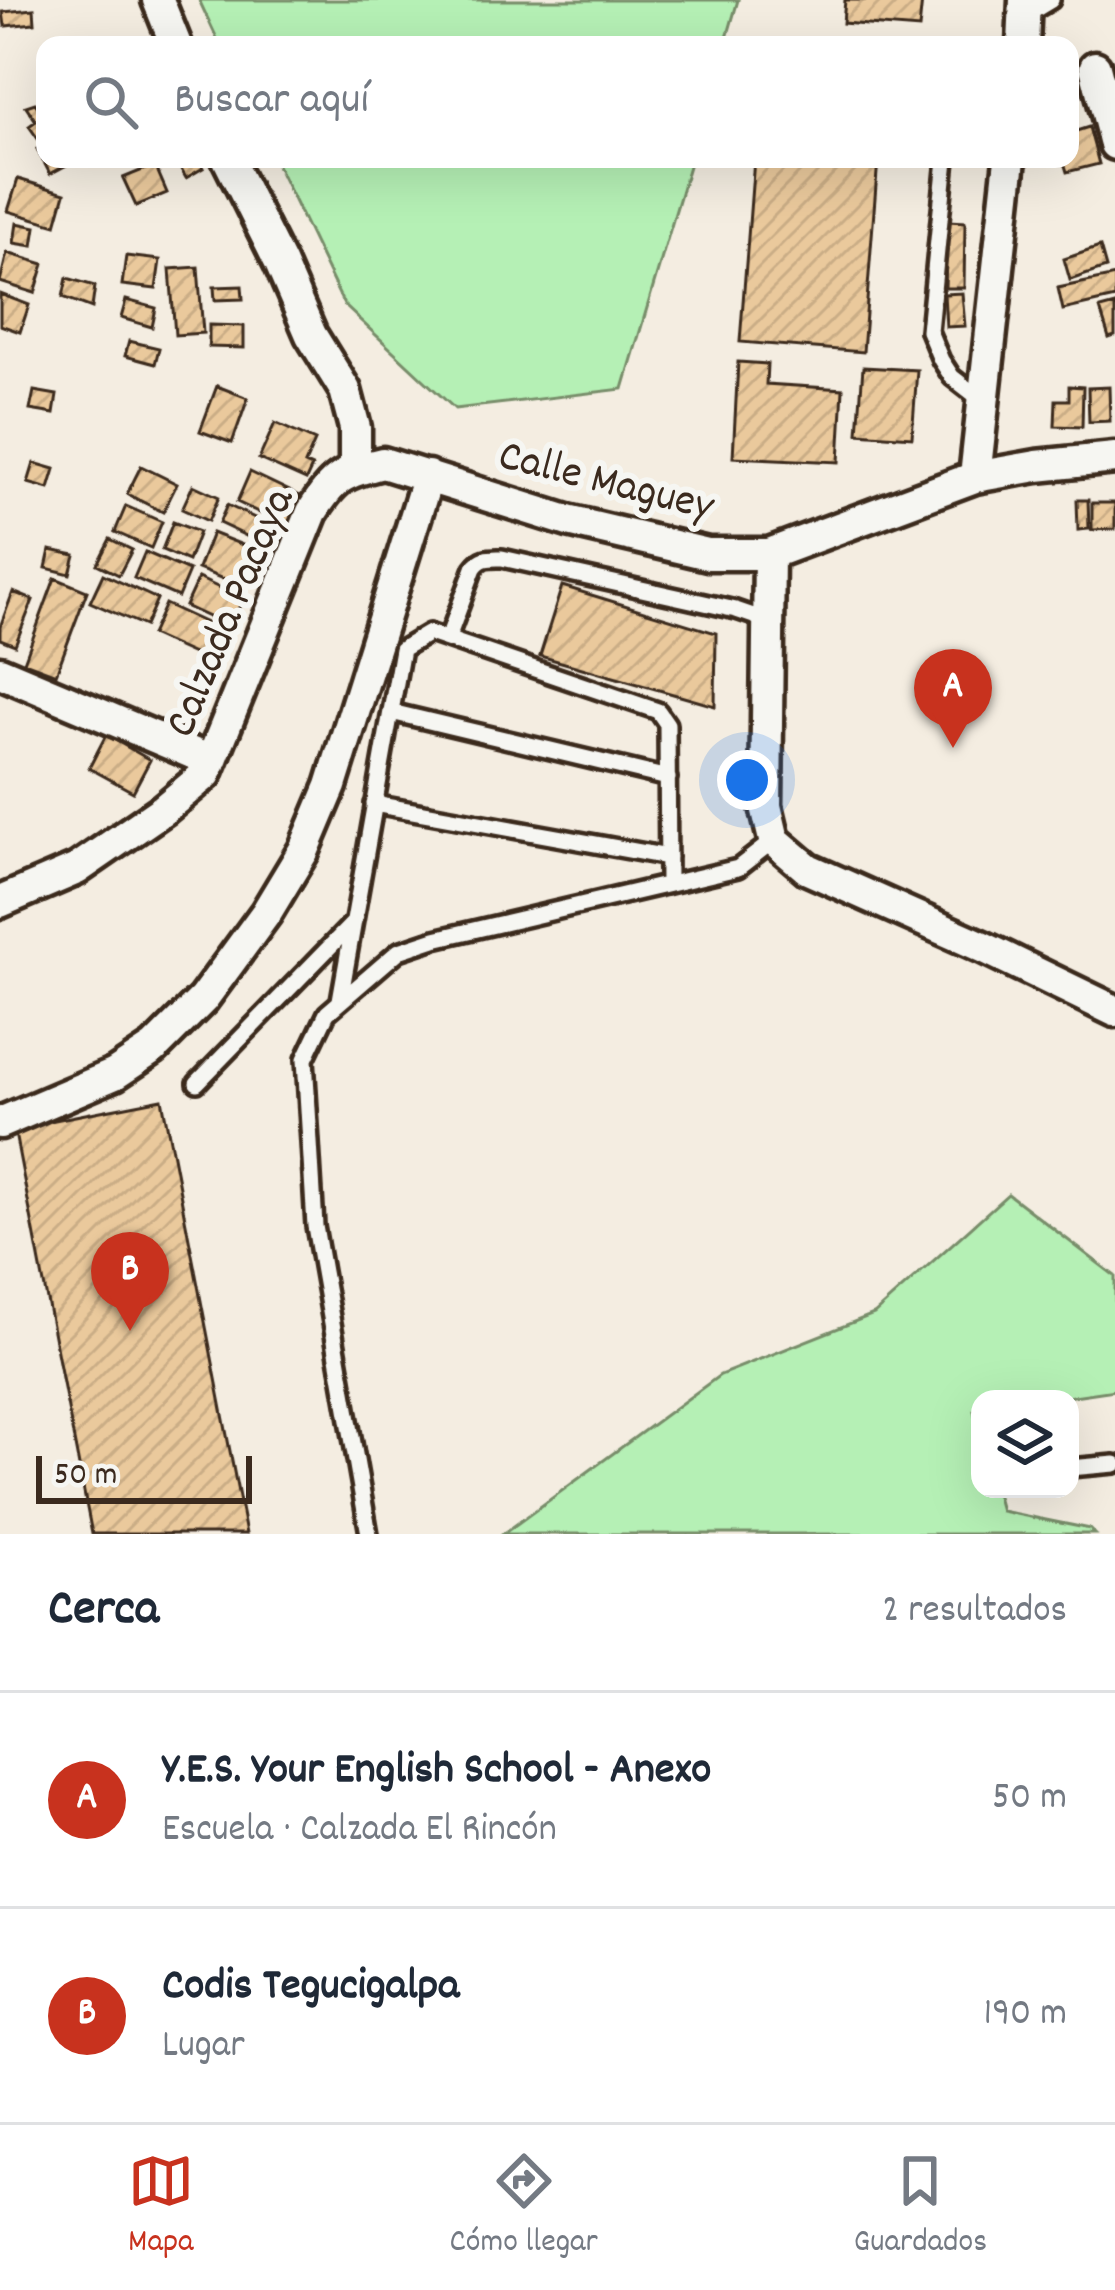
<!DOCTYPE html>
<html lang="es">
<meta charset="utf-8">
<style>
body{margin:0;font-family:Dekko,sans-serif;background:#f6f6f7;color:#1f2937}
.controls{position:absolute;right:36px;bottom:36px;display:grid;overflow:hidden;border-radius:24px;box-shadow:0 12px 48px #0002}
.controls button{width:108px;height:108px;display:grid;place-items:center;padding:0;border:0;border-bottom:3px solid #e0e1e3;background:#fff;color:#1f2937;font:60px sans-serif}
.scale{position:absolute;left:36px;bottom:30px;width:216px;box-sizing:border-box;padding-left:12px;border:6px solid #3b2a1e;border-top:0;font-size:33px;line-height:42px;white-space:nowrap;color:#3b2a1e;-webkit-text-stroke:9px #f6f6f2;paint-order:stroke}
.you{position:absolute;left:747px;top:780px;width:42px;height:42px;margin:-30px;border:9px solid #fff;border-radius:50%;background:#1a73e8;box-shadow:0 0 0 18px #1a73e833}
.badge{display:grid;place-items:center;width:78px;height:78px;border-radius:50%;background:#c8321e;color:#fff;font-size:39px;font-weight:700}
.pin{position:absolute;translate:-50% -99px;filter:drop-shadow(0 3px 6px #0008)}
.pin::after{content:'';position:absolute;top:63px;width:42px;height:36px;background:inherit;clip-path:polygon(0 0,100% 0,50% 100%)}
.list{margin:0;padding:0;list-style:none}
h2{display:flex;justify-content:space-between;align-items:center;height:156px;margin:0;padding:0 48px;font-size:51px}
h2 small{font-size:39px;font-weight:400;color:#747a83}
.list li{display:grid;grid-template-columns:78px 1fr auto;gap:36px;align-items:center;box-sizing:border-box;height:216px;padding:0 48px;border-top:3px solid #e0e1e3}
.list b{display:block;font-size:45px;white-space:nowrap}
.list p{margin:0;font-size:39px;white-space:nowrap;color:#747a83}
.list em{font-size:39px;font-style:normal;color:#747a83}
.icon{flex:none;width:66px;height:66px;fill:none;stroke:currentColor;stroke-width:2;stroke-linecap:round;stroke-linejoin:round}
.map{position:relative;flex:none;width:1115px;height:1534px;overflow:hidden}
.search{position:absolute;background:#fff;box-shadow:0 12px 48px #0002;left:36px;right:36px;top:36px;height:132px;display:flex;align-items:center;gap:30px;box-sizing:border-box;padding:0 42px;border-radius:24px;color:#747a83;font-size:45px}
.sheet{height:588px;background:#fff}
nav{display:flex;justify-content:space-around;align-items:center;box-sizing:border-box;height:168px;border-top:3px solid #e0e1e3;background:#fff;font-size:33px;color:#747a83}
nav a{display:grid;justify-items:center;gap:6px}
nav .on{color:#c8321e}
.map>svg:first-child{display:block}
.green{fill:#b5f0b5;stroke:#788d6a;stroke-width:3}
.building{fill:url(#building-hatch);stroke:#3b2a1e;stroke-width:3}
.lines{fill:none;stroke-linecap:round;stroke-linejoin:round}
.lane-casing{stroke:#3b2a1e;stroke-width:24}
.street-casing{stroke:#3b2a1e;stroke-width:39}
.lane{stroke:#f6f6f2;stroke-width:15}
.street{stroke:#f6f6f2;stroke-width:30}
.labels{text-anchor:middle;stroke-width:12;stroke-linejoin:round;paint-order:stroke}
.street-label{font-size:45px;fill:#3b2a1e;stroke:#f6f6f2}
</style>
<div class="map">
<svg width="1115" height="1534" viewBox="0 0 1115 1534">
<defs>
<pattern id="building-hatch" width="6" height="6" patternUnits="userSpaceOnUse" patternTransform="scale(3)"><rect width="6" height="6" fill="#eac99c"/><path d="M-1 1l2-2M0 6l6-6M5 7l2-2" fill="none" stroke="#caad86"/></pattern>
</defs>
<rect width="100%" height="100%" fill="#f4ede1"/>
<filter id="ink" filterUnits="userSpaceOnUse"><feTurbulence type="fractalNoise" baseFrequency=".00833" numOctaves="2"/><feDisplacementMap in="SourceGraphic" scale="24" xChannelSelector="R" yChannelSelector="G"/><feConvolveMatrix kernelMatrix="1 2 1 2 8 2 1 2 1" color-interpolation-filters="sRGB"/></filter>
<g filter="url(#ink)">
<path class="green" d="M199,0H738L725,45H220Z
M274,159H691L623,389L455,409L344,305Z
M1008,1194L1115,1276V1390L1053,1399H980V1410L974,1411L980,1434V1489H995L1001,1511L1090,1529L1095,1534H503L720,1375L874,1314Z"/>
<path class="building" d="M845,0H922L919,29L843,23Z
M34,9L35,23L5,26L3,12Z
M35,103L45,116V134L38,139L29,126L36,121L26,106Z
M1089,127L1099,164L1067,172L1063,159H1070V133Z
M45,145V159H78L50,174L37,149Z
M175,159H197L203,168L186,178Z
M754,159H878L863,352L740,342Z
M155,165L167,193L136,206L123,178Z
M18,179L65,193L56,225L8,211Z
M947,221L965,222L964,288H945Z
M17,223L36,227L33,246L14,243Z
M1100,247L1106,268L1070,280L1064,259Z
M7,253L44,264L35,293L0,282Z
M126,256L160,260L156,289L122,285Z
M198,267L203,333L175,335L170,269Z
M1115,276V298L1063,310L1058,288Z
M67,278L95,286L92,308L63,297Z
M242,286L243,299L215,300L214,287Z
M962,293L965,326L946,327L944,294Z
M0,294L29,305L20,332L0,325Z
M126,300L156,308L152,327L121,318Z
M1115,305V336L1109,338L1100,309Z
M209,325L244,326V348L209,347Z
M129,341L159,348L155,364L125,356Z
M738,362L767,364L766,384L843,389L839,462L733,457Z
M863,367L917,370L912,437L858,433Z
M217,386L248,398L232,443L200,431Z
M1069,386L1083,387L1082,427L1055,426L1056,400H1069Z
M1109,387L1110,421L1089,422L1088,388Z
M34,391L57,395L54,414L30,410Z
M275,423L315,441L305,464L312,467L306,480L259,459Z
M34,463L55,469L49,489L28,483Z
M141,466L177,484L163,512L127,494Z
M250,472L304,498L289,527L237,502Z
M193,485L219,497L208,521L182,509Z
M1077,500H1088L1089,529L1078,530Z
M1092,503H1115V529L1092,530Z
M227,505L289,534L280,552L219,523Z
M126,506L162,522L151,548L115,532Z
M173,522L199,532L188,561L162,550Z
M212,533L253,549L238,585L198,569Z
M110,539L132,550L119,575L97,564Z
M50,550L75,555L70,574L46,568Z
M145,552L189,571L178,597L134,578Z
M103,574L157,599L145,626L90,602Z
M55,578L87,591L56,674L24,662Z
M198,578L243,599L230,627L185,606Z
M562,586L716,633L715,706L540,656Z
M13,592L33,600L15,645L0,639V627Z
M165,604L221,630L207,660L151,635Z
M106,735L150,760L133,792L89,768Z
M162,1099L246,1534H92L14,1128Z"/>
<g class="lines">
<g class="lane-casing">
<path id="lane" d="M1026,15L1051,0
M946,159L929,331L941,360L952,377L983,401
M448,638L474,568C482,557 489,558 502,558L736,610L768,621
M391,712L668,778
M374,804L668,857
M340,1000L402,649L429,633L658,711L667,724L668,884
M197,1083L353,923
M1070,1468L1115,1464
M369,1534L315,1226L305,1059L327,1013L399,951L435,939L738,868L774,840"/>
</g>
<g class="street-casing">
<path id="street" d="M158,0L176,45
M1023,45L1025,0
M1095,67L1115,144
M228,159L280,263L311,335L345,390L355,428V470
M975,477L1010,159
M769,554L766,806L774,840L808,869L983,947L1115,1011
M0,672L211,761
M0,902L77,869L164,809L206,774L312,512C334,477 343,472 383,463L568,521L708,554H769L975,477L1037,466L1115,458
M0,1123L115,1074L154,1048L203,999L266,913L304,850L331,786L428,476"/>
</g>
<use href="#lane" class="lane"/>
<use href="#street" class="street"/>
</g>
</g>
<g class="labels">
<g class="street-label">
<text transform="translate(607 477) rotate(14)" y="16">Calle Maguey</text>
<text transform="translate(226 611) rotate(-67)" y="16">Calzada Pacaya</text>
</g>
</g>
</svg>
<div class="controls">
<button><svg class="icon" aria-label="layers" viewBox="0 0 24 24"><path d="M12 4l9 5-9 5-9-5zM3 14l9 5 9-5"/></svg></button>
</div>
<div class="scale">50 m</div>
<div class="you"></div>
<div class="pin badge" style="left:953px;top:748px">A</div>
<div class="pin badge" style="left:130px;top:1331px">B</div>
<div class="search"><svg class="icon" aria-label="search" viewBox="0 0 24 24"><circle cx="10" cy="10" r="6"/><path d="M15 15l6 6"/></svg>Buscar aquí</div>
</div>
<section class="sheet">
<h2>Cerca<small>2 resultados</small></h2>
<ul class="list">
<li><span class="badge">A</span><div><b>Y.E.S. Your English School - Anexo</b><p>Escuela · Calzada El Rincón</p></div><em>50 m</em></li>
<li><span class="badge">B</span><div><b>Codis Tegucigalpa</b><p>Lugar</p></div><em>190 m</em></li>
</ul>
</section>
<nav>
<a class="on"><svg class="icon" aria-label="map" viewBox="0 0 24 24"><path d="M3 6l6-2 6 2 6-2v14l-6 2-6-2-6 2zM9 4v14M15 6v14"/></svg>Mapa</a>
<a><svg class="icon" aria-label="directions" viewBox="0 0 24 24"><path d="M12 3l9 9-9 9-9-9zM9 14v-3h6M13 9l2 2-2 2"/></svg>Cómo llegar</a>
<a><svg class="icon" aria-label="saved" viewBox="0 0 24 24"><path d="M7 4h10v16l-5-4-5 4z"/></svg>Guardados</a>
</nav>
